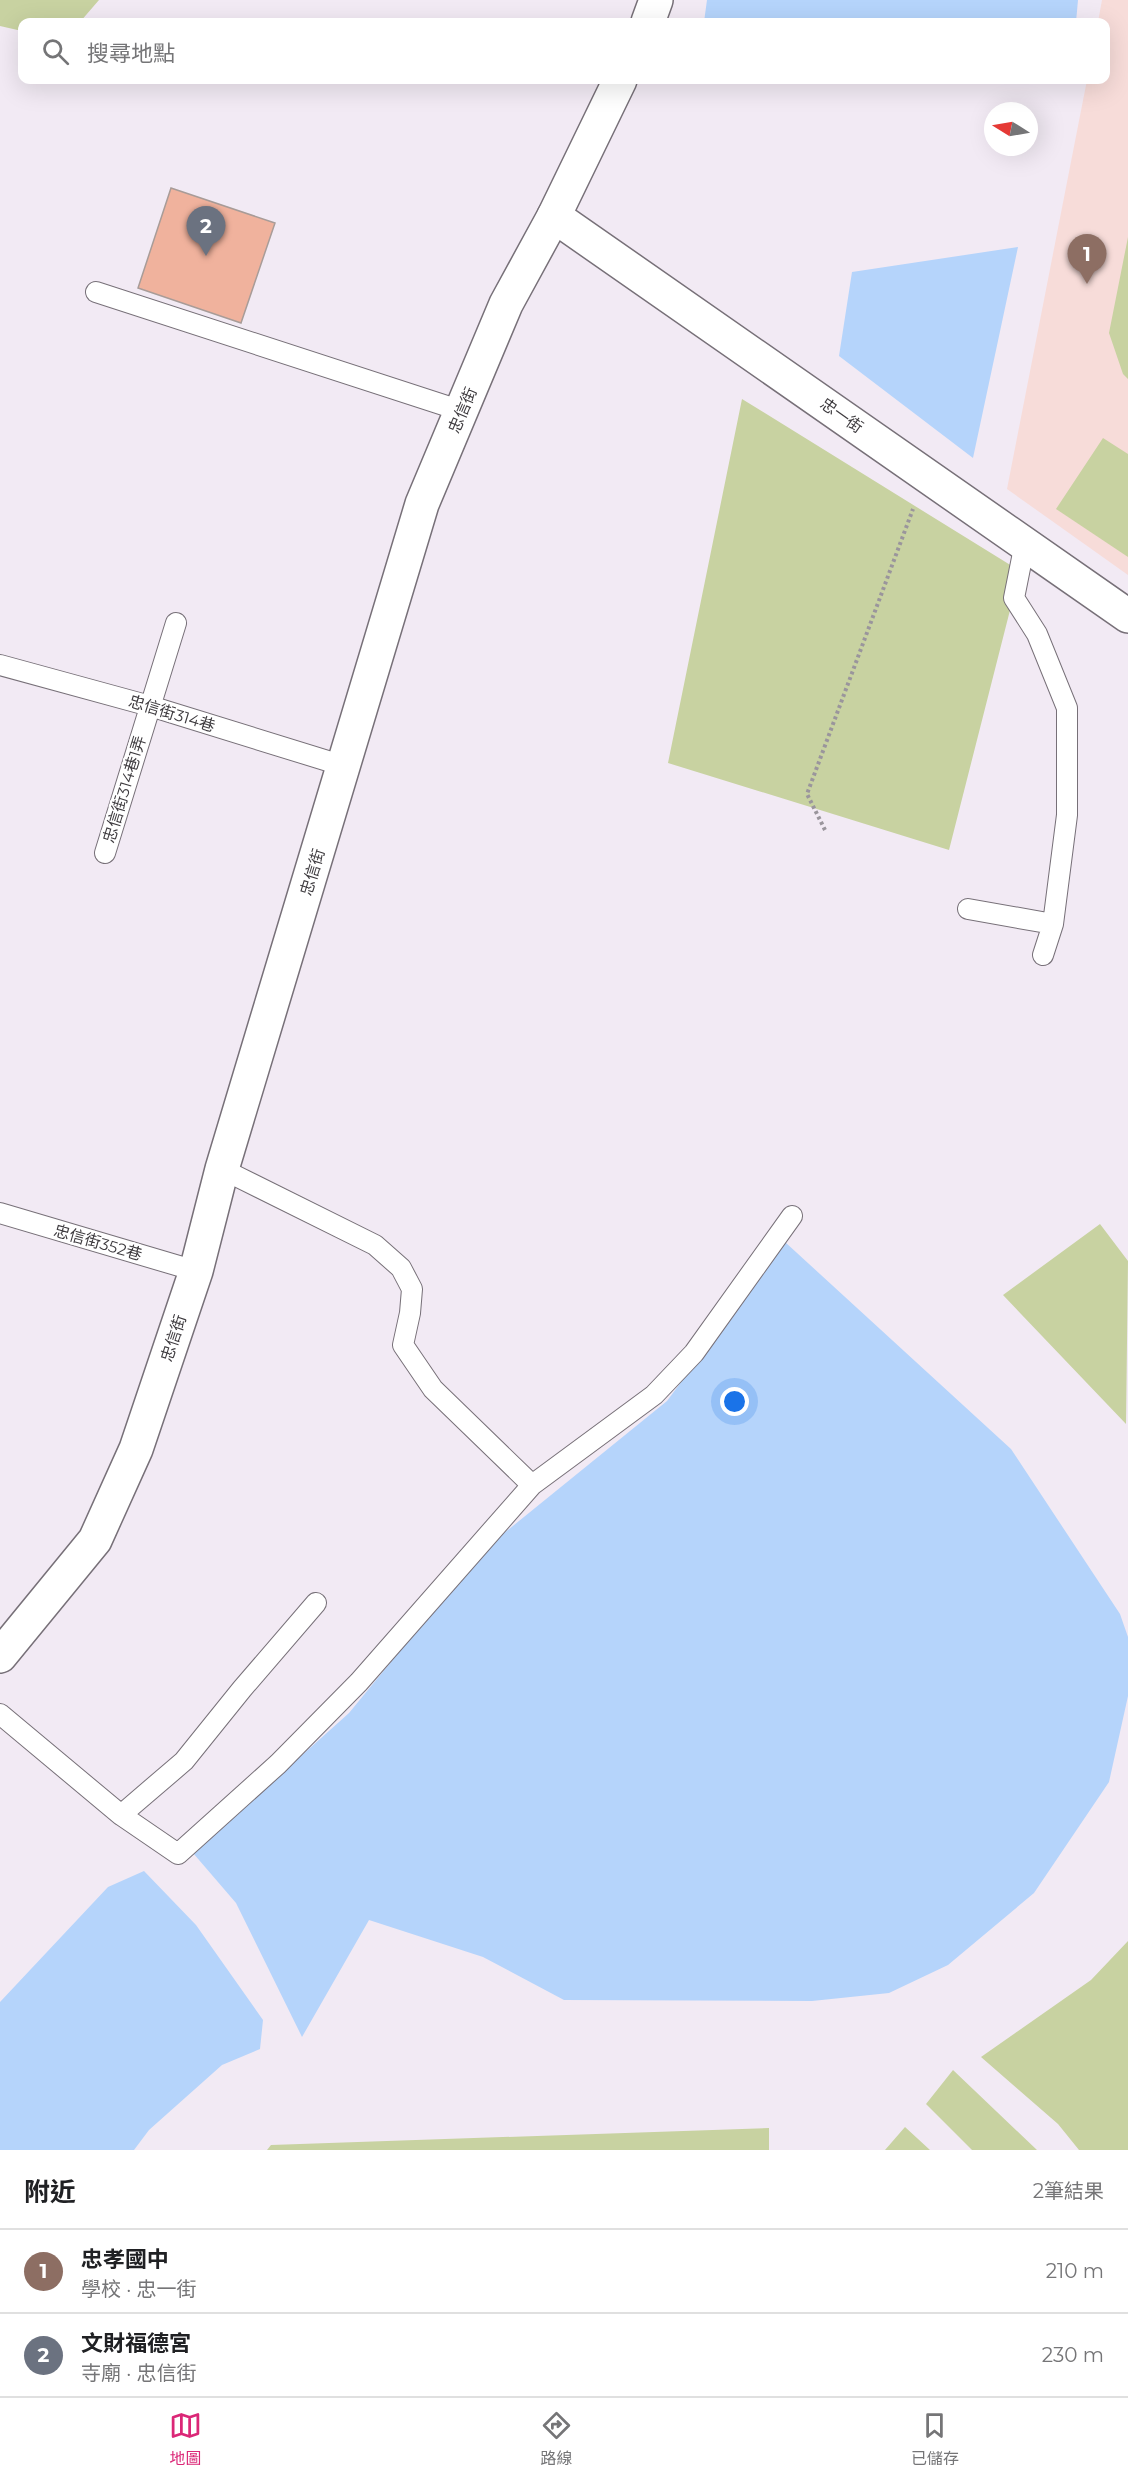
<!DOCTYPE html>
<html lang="zh-TW">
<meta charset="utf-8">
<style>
body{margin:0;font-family:Montserrat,"Noto Sans TC",sans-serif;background:#f2f2f2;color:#202124}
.compass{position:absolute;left:984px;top:102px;width:54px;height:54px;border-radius:50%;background:#fff;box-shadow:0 6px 24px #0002;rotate:281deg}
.you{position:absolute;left:735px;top:1402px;width:21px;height:21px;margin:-15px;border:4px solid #fff;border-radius:50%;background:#1a73e8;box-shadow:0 0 0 9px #1a73e833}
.badge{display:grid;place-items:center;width:39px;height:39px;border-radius:50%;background:#db2777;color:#fff;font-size:20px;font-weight:700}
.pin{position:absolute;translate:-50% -50px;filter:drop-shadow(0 2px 3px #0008)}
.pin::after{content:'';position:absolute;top:32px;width:21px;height:18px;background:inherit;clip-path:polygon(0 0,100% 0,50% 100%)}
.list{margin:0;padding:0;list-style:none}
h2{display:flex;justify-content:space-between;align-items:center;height:78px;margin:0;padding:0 24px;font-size:26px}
h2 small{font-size:20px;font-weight:400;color:#757577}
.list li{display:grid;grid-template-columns:39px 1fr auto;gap:18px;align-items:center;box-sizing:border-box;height:84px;padding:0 24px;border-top:2px solid #e0e0e0}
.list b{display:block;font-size:22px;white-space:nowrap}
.list p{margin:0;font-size:20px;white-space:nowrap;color:#757577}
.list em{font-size:20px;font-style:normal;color:#757577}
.icon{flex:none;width:33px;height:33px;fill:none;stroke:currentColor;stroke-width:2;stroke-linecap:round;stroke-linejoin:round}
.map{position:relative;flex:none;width:1128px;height:2150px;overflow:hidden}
.search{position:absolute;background:#fff;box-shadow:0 6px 24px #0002;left:18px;right:18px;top:18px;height:66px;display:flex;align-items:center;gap:15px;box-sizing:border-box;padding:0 21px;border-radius:12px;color:#757577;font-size:22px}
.sheet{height:246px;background:#fff}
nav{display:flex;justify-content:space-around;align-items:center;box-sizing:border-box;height:84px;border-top:2px solid #e0e0e0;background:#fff;font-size:16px;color:#757577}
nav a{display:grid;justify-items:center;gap:3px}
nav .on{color:#db2777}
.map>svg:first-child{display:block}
.education{fill:#f7dcd9}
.green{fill:#c8d2a1}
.water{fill:#b5d4fb}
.building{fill:#f0b29d;stroke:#a89c98;stroke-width:1.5}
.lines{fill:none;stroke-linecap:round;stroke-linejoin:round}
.service-casing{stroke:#777078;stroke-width:22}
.minor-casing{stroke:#777078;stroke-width:36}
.tertiary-casing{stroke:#777078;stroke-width:36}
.path{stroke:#9a959c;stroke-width:4;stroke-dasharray:3 3;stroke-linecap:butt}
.service{stroke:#fff;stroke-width:20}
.minor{stroke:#fff;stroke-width:33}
.tertiary{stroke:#fff;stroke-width:33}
.labels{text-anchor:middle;stroke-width:4.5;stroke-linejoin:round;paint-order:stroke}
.street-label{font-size:16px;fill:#3e3b3f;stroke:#fff}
</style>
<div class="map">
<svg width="1128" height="2150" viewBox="0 0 1128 2150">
<rect width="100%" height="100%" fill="#f2eaf4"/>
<path class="education" d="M1102,0H1128V575L1007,489L1087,80H1106V22H1098Z"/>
<path class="green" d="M0,0H99L80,22H22V31L0,26Z
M1128,237V379L1123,374L1109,333Z
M742,399L1020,571L949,850L668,763Z
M1103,438L1128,454V557L1056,509Z
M1100,1224L1128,1261L1126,1424L1003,1295Z
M1128,1941V2150H1079L1058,2124L981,2057L1091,1980Z
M953,2070L1037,2150H972L926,2104Z
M905,2127L930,2150H885Z
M769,2128V2150H267L271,2145Z"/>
<path class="water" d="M707,0H1078L1076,22H704Z
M1018,247L973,458L839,356L852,272Z
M785,1242L1011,1449L1120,1614L1128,1637V1696L1109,1782L1034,1893L948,1965L889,1993L812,2001L564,2000L483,1957L369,1920L302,2037L236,1903L193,1853L349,1713L482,1551L667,1401Z
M144,1871L196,1925L263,2020L260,2049L222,2065L149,2130L134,2150H0V2002L108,1887Z"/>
<path class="building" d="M171,188L275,223L241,323L138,288Z"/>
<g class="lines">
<g class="service-casing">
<path id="service" d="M96,292L462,411
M1025,543L1014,598L1037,634L1067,708V815L1053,924L1043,955
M0,665L150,706L344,766
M105,853L176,623
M968,909L1053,924
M222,1169L375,1245L401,1268L412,1289L410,1313L403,1345L433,1389L532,1485
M0,1213L196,1271
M0,1714L121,1815L178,1854L278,1764L359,1682L532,1485L654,1395L694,1353L792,1216
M121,1815L184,1761L242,1689L316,1603"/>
</g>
<g class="minor-casing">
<path id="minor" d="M554,216L1128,616"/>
</g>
<g class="tertiary-casing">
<path id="tertiary" d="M648,22L656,0
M0,1656L95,1540L136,1449L196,1271L222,1169L422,504L506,304L554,216L620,80"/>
</g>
<path class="path" d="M825,830L807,794L913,509"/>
<use href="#service" class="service"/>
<use href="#minor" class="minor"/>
<use href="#tertiary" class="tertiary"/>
</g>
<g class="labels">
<g class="street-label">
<text transform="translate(462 410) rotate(-67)" y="6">忠信街</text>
<text transform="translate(842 415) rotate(35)" y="6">忠一街</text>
<text transform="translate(172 713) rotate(17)" y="6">忠信街314巷</text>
<text transform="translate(124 789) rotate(-73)" y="6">忠信街314巷1弄</text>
<text transform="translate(312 872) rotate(-73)" y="6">忠信街</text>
<text transform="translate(98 1242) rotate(16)" y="6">忠信街352巷</text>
<text transform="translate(173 1338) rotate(-72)" y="6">忠信街</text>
</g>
</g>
</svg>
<svg class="compass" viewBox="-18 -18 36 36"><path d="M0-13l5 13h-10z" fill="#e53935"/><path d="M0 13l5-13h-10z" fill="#757577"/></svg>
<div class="you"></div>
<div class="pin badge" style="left:1087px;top:284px;background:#8d6e63">1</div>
<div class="pin badge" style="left:206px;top:256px;background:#6b7280">2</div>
<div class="search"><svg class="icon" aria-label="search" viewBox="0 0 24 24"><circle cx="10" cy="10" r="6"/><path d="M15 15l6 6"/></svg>搜尋地點</div>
</div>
<section class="sheet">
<h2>附近<small>2筆結果</small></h2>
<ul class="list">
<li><span class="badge" style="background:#8d6e63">1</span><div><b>忠孝國中</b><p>學校 · 忠一街</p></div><em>210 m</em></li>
<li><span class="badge" style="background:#6b7280">2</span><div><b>文財福德宮</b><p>寺廟 · 忠信街</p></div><em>230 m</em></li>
</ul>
</section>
<nav>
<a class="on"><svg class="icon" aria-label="map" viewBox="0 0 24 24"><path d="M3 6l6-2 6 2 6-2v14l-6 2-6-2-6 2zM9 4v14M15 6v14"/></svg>地圖</a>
<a><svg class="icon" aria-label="directions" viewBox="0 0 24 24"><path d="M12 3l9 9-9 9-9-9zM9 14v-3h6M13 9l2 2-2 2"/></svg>路線</a>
<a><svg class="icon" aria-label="saved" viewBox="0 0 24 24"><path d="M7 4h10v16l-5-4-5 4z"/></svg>已儲存</a>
</nav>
